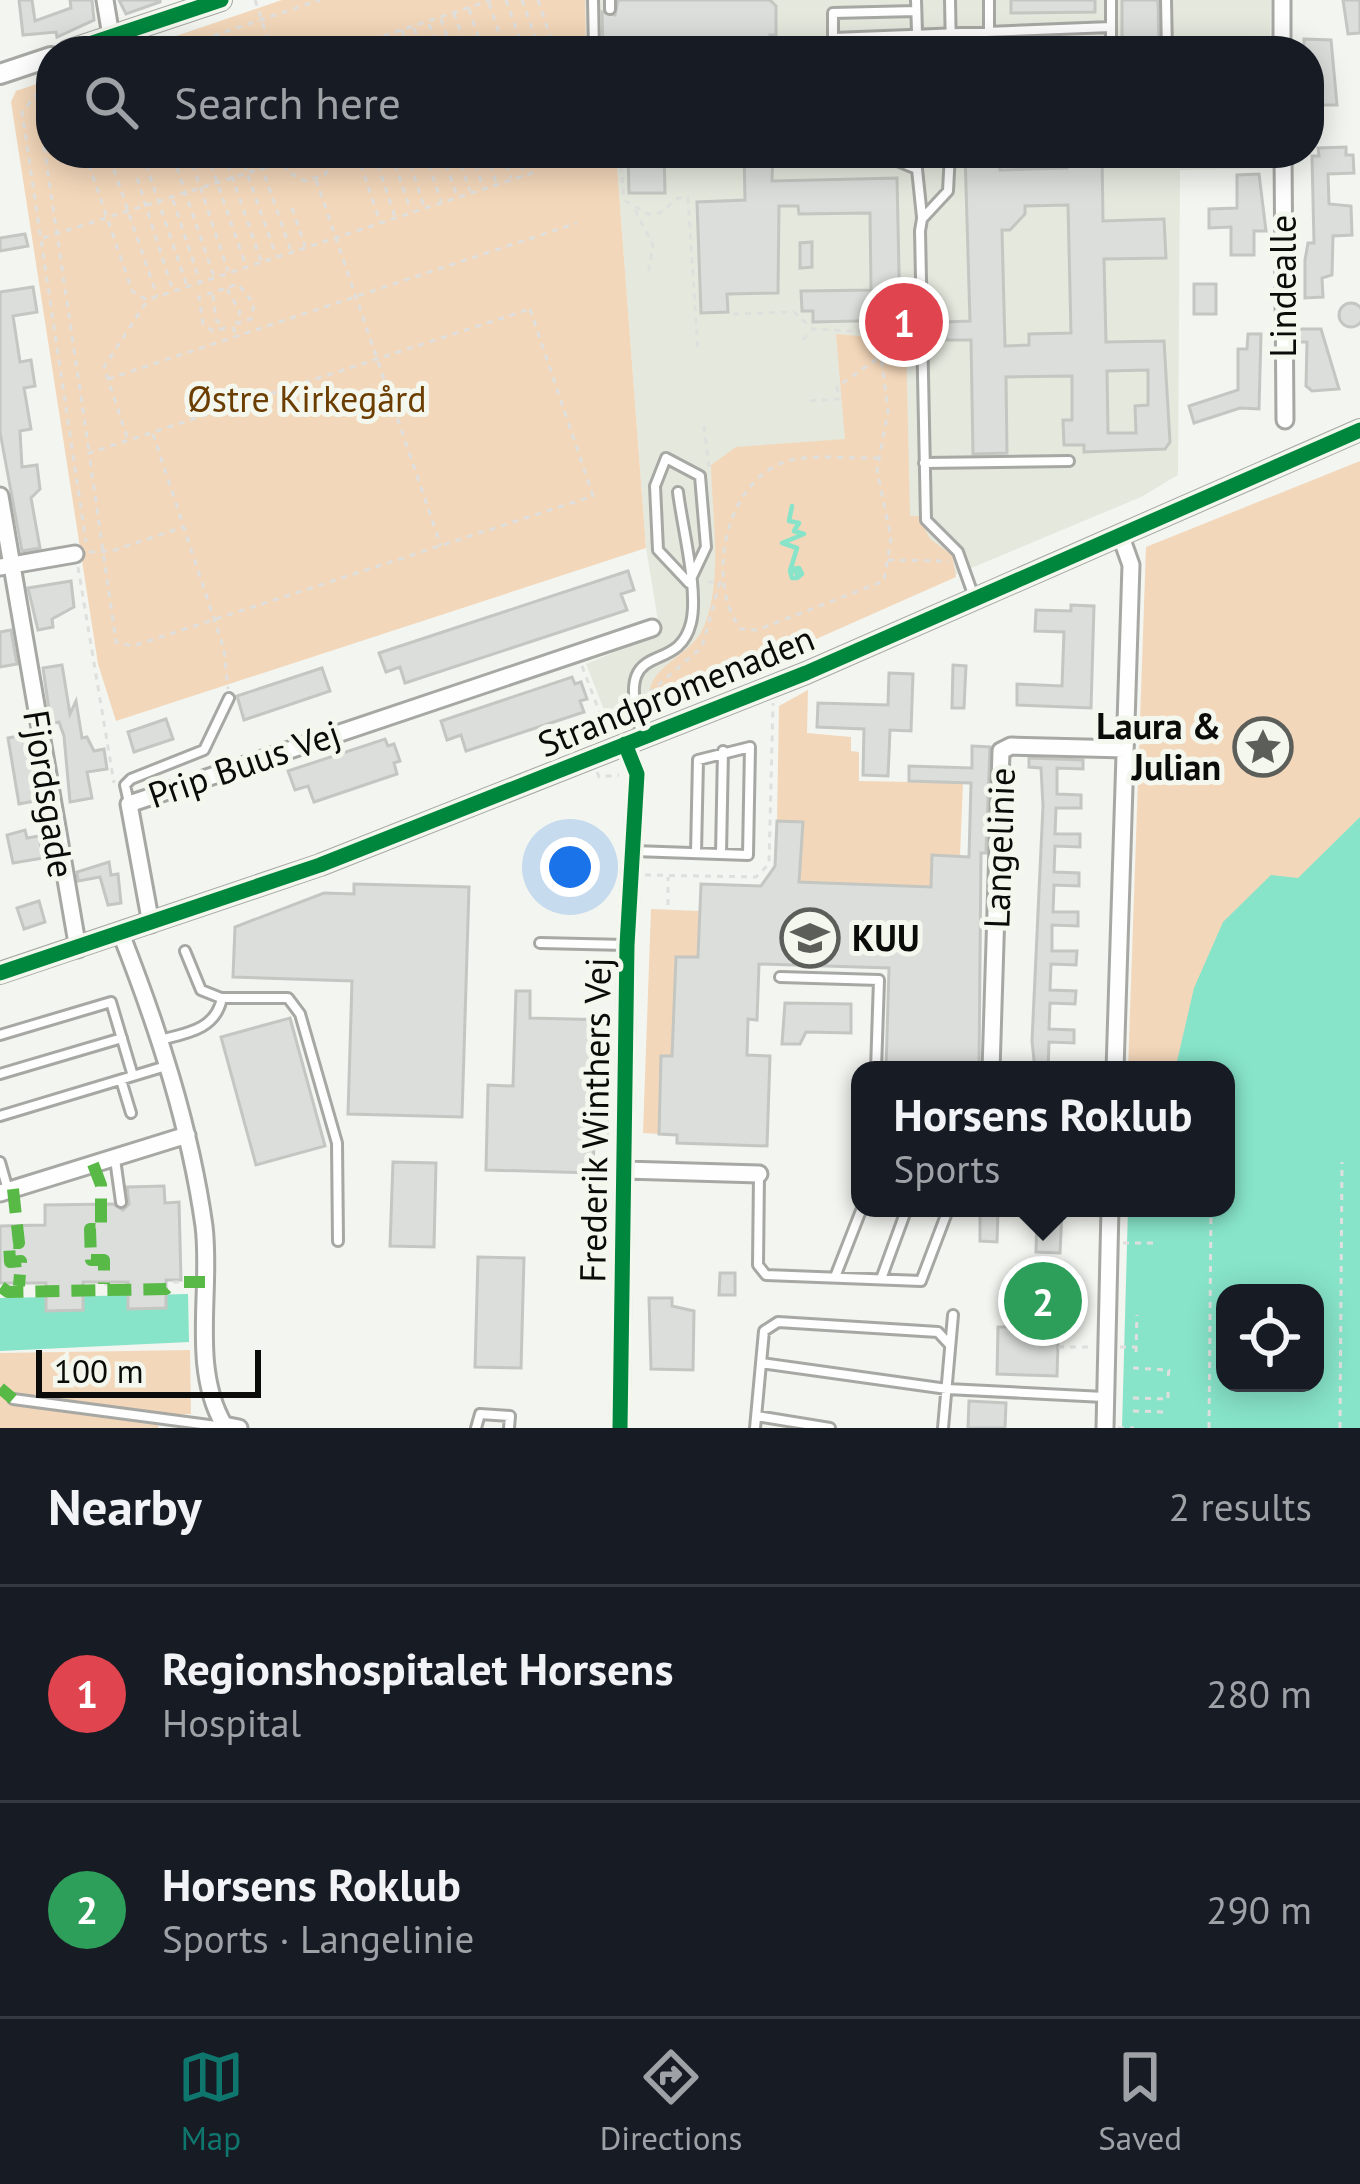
<!DOCTYPE html>
<meta charset="utf-8">
<style>
body{margin:0;font-family:"PT Sans",sans-serif;background:#20242c;color:#f1f3f6}
.controls{position:absolute;right:36px;bottom:36px;display:grid;overflow:hidden;border-radius:24px;box-shadow:0 6px 30px #0003}
.controls button{width:108px;height:108px;display:grid;place-items:center;padding:0;border:0;border-bottom:3px solid #363941;background:#171b24;color:#f1f3f6;font:60px sans-serif}
.scale{position:absolute;left:36px;bottom:30px;width:225px;box-sizing:border-box;padding-left:12px;border:6px solid #0b0c09;border-top:0;font-size:33px;line-height:42px;white-space:nowrap;color:#0b0c09;-webkit-text-stroke:9px #f4f7ee;paint-order:stroke}
.you{position:absolute;left:570px;top:867px;width:42px;height:42px;margin:-30px;border:9px solid #fff;border-radius:50%;background:#1a73e8;box-shadow:0 0 0 18px #1a73e833}
.badge{display:grid;place-items:center;width:78px;height:78px;border-radius:50%;background:#0f766e;color:#fff;font-size:39px;font-weight:700}
.pin{position:absolute;translate:-50% -50%;border:6px solid #fff;box-shadow:0 3px 12px #0006}
.popup{position:absolute;left:851px;top:1061px;width:384px;height:156px;box-sizing:border-box;display:grid;place-content:center;border-radius:24px;background:#171b24;filter:drop-shadow(0 3px 9px #0005);font-size:39px;white-space:nowrap;color:#9ea1a6}
.popup b{font-size:45px;color:#f1f3f6}
.popup::after{content:'';position:absolute;left:50%;top:100%;margin-left:-24px;border:24px solid transparent;border-top-color:#171b24}
.list{margin:0;padding:0;list-style:none}
h2{display:flex;justify-content:space-between;align-items:center;height:156px;margin:0;padding:0 48px;font-size:51px}
h2 small{font-size:39px;font-weight:400;color:#9ea1a6}
.list li{display:grid;grid-template-columns:78px 1fr auto;gap:36px;align-items:center;box-sizing:border-box;height:216px;padding:0 48px;border-top:3px solid #363941}
.list b{display:block;font-size:45px;white-space:nowrap}
.list p{margin:0;font-size:39px;white-space:nowrap;color:#9ea1a6}
.list em{font-size:39px;font-style:normal;color:#9ea1a6}
.icon{flex:none;width:66px;height:66px;fill:none;stroke:currentColor;stroke-width:2;stroke-linecap:round;stroke-linejoin:round}
.map{position:relative;flex:none;width:1360px;height:1428px;overflow:hidden}
.search{position:absolute;background:#171b24;box-shadow:0 6px 30px #0003;left:36px;right:36px;top:36px;height:132px;display:flex;align-items:center;gap:30px;box-sizing:border-box;padding:0 42px;border-radius:48px;color:#9ea1a6;font-size:45px}
.sheet{height:588px;background:#171b24}
nav{display:flex;justify-content:space-around;align-items:center;box-sizing:border-box;height:168px;border-top:3px solid #363941;background:#171b24;font-size:33px;color:#9ea1a6}
nav a{display:grid;justify-items:center;gap:6px}
nav .on{color:#0f766e}
.map>svg:first-child{display:block}
.built{fill:#e5e8dd}
.green{fill:#f3d7ba}
.water{fill:#87e4c9;fill-rule:evenodd}
.lines{fill:none;stroke-linecap:round;stroke-linejoin:round}
.stream{stroke:#87e4c9;stroke-width:4.5}
.building{fill:#dbdeda;stroke:#c4c6c2;stroke-width:3;fill-rule:evenodd}
.service-casing{stroke:#a7a8a4;stroke-width:14}
.minor-casing{stroke:#a7a8a4;stroke-width:21}
.tertiary-casing{stroke:#a7a8a4;stroke-width:24}
.path{stroke:#dfdfdd;stroke-width:3;stroke-dasharray:6 6;stroke-linecap:butt}
.service{stroke:#fdfefd;stroke-width:8}
.minor{stroke:#fdfefd;stroke-width:15}
.tertiary{stroke:#fdfefd;stroke-width:18}
.quiet{stroke:#58b947;stroke-width:12;stroke-dasharray:24 12;stroke-linecap:butt}
.cycleway-casing{stroke:#f4f7ee;stroke-width:22}
.cycleway{stroke:#00873e;stroke-width:15}
.labels{text-anchor:middle;stroke-width:10;stroke-linejoin:round;paint-order:stroke}
.street-label{font-size:36px;fill:#0b0c09;stroke:#f4f7ee}
.park-label{font-size:36px;fill:#6c3d00;stroke:#f4f7ee}
.poi-label{font-size:36px;font-weight:bold;fill:#0b0c09;stroke:#f4f7ee;text-anchor:end}
</style>
<div class="map">
<svg width="1360" height="1428" viewBox="0 0 1360 1428">
<rect width="100%" height="100%" fill="#f3f5f0"/>
<path class="built" d="M585,0H1271L1270,51H586Z
M616,153H1270V168L1180,170L1178,475L1141,497L608,720L586,664L660,633L646,548Z"/>
<path class="green" d="M282,0H585L586,51H132Z
M51,79V153H616L646,548L116,721L98,664L11,102L16,91Z
M836,334L906,340L910,516H918L930,539L952,555L956,577L780,655L648,703C648,661 691,660 705,624C723,576 712,516 711,465L736,447L845,439Z
M1360,461V817L1298,879L1175,1070H1128L1146,547Z
M808,690L807,733L851,737V751L859,752V781L963,783L960,856H933L931,887L799,882L803,823L777,821L779,706Z
M651,909L700,911L698,957L676,958L673,1048L680,1057H662L659,1134L643,1133Z
M190,1350L191,1414L160,1415L158,1428H0V1353Z"/>
<path class="water" d="M1360,817V1428H1122L1128,1208H1226V1070H1175L1194,988L1223,922L1271,875L1298,878ZM1315,1293V1383H1225V1293Z
M188,1294L189,1342L0,1351V1298Z"/>
<g class="lines">
<path class="stream" d="M792,506L789,521L799,523L794,531L804,534L782,543L797,548L790,571L792,578H797L802,574L799,568L793,569L797,574"/>
</g>
<path class="building" d="M19,0H32L35,21L71,8L70,0H92L94,20L57,37L56,32L23,35Z
M119,0H160V2L126,14Z
M618,0H770L776,6V35H770V51H603L602,12L615,15Z
M1011,0H1095V12L1011,13Z
M1122,0H1158L1159,51H1122Z
M1343,0H1360V33L1348,34Z
M1097,39L1098,51H1008V40Z
M1304,39L1331,40L1337,105H1321V113H1309L1312,57L1304,51Z
M1346,147V155H1353L1354,173L1328,174L1329,204L1351,206L1352,235L1333,236L1332,275L1322,278L1323,297L1305,298V260L1308,243H1314L1312,156H1319L1318,148Z
M628,153H664L665,193H629Z
M744,153H773L772,181L897,178L900,320L813,322V311H802L801,291L871,290L870,213L799,214L798,206H779L778,293L727,294L728,312L701,313L697,202L745,200Z
M965,153H1000V170L1067,168V153H1102L1103,221L1164,219L1166,258L1104,259L1106,342L1164,341L1170,442L1165,449L1084,452V445H1064L1063,420H1072V376L1006,377L1007,453L973,454L971,340H946V322L970,321ZM1068,205L1071,333L1029,334V345L1005,346L1002,230H1010L1025,214V206ZM1148,370V405L1135,406L1136,433H1108L1107,371Z
M1259,174L1266,231H1254V255H1231V227L1209,228V209L1237,208V175Z
M25,234L28,246L0,251V238Z
M812,242V267L800,268V243Z
M1194,284H1216V314H1194Z
M33,287L37,312L13,316L20,362L31,360L35,386L24,388L31,429L20,431L22,467L37,465L40,489L31,498L40,548L22,551L0,432V292Z
M1339 315a12 12 0 1 1 24 0a12 12 0 1 1-24 0Z
M1299,329H1321L1339,389L1312,391L1306,386L1307,342H1299Z
M1248,334H1261L1259,409L1240,408L1194,423L1189,406L1238,390V349H1247Z
M628,571L634,590L621,594L627,610L405,683L400,667L386,672L379,653Z
M71,581L74,607L52,619L53,627L38,630L28,588Z
M1071,605L1094,606L1091,708L1017,705V684L1062,686L1064,632L1035,631L1036,610L1071,611Z
M11,630L17,664L0,667V632Z
M62,665L70,714L76,701L82,738L87,737L94,751L104,749L107,769L87,772L92,798L70,802L64,736L59,722L51,724L43,668Z
M953,665L966,666L964,708H952Z
M322,668L330,691L244,720L237,696Z
M889,673L913,674L911,731L890,730L888,776L863,775L864,729L817,727L818,703L888,705Z
M572,677L575,684L581,682L587,699L580,701L584,712L466,751L461,735L447,740L441,721Z
M166,719L173,739L134,752L128,732Z
M29,734L40,800L19,804L8,738Z
M385,739L388,746L394,744L400,761L394,763L397,774L314,802L308,786L295,790L288,771Z
M972,746L990,747L986,853H981L979,1070H886L889,968L759,964L757,1020L748,1019L747,1055L770,1056L767,1146L677,1143V1135L659,1134L661,1056H672L676,957H698L701,884L761,886L775,866L777,821L803,822L799,882L931,887L932,855L969,857L971,783L909,781V766L972,768Z
M1029,758L1083,760V769L1057,768V794L1081,795V808H1056L1055,834H1080V847L1055,846L1054,872L1079,873V886L1054,885L1053,912H1078V926L1052,925V951H1077L1076,965L1051,964L1050,990L1076,991L1075,1004L1050,1003L1049,1029L1074,1030V1043L1049,1042L1048,1070H1035L1032,1041L1043,806L1041,768L1029,767Z
M25,830L27,838L39,836L43,858L13,863L7,835Z
M109,862L111,875L118,874L121,903L108,905L100,877L78,881L77,872Z
M354,884L469,887L462,1117L348,1114L352,981L233,977L235,927L324,893L354,894Z
M39,901L45,922L24,929L17,908Z
M516,991H530V1018L610,1020L607,1139H594L593,1173L486,1170L488,1085L513,1086Z
M785,1003L851,1004V1033L806,1032L800,1044H782Z
M290,1018L325,1146L256,1165L221,1037Z
M393,1162L436,1163L434,1247L390,1246Z
M164,1186L165,1203L179,1202L181,1280H166V1308L128,1309V1282H83V1310L46,1311V1283H0V1226L45,1225V1205L113,1204L123,1210L129,1204L127,1187Z
M1037,1209L1062,1210L1060,1253L1036,1252Z
M980,1212H998L997,1242L980,1241Z
M478,1257L524,1258L521,1368L475,1367Z
M720,1273H735V1295H719Z
M1028,1275H1060L1057,1376L997,1374L998,1327H1027Z
M649,1298H672V1306L694,1311L693,1370L651,1369Z
M969,1401L1006,1403L1005,1428H968Z"/>
<g class="lines">
<g class="service-casing">
<path id="service" d="M593,0L594,51
M610,0V9
M916,0L917,32
M950,0L951,51
M989,0V30
M1166,0L1167,51
M916,11L833,13V38L1111,27
M1111,51V0
M878,153L917,169L922,217
M950,153L948,191L922,219L920,231L926,520L958,552L974,597
M666,458L700,476L706,547L689,583L658,550L655,486Z
M924,463L1069,461
M642,736C611,631 677,680 691,623C699,591 682,526 678,492
M129,803L125,785L131,779L204,750L229,698
M634,851L748,855L750,747L698,760L696,853
M721,854L723,751
M540,943L626,945
M185,951L201,990L221,998
M780,977L879,980L876,1070
M0,1035L111,1002L133,1076L0,1116
M160,1040C188,1033 216,1029 222,998H288L300,1014L337,1143L338,1241
M0,1074L122,1038
M133,1076L166,1066
M121,1080L131,1113
M115,1159L121,1202
M0,1162L8,1190
M759,1175L758,1265L766,1275L921,1281L948,1210
M835,1277L862,1208
M881,1279L907,1208
M761,1363L947,1389L1104,1397
M13,1399L224,1427
M757,1416L830,1428
M476,1428L480,1414L510,1416L509,1428
M755,1428L764,1331L778,1322L938,1332L950,1345
M943,1428L953,1315"/>
</g>
<g class="minor-casing">
<path id="minor" d="M105,0L111,36
M1282,0V51
M1283,153L1285,420
M0,496L78,949
M0,567L75,554
M151,924L129,804L652,628
M121,934C158,1028 190,1126 204,1226C212,1290 190,1367 224,1425L239,1428
M991,1070L1001,751L1011,746L1125,749
M1115,1070L1131,565L1120,534
M625,1170L759,1174
M0,1193L187,1135
M620,1428L627,945L637,774L625,744
M1105,1428L1110,1208"/>
</g>
<g class="tertiary-casing">
<path id="tertiary" d="M68,51L221,0
M0,74L51,57
M0,973L320,865L806,673L1360,430"/>
</g>
<path class="path" d="M255,0L272,51
M506,0L524,51
M522,0L540,51
M538,0L555,51
M489,3L505,51
M469,9L483,51
M454,13L467,51
M441,19L452,51
M429,24L438,51
M414,28L422,51
M402,30L409,51
M386,36L392,51
M168,51L320,0
M338,51L491,0
M51,91L36,95L22,112L86,542
M37,99L89,451
M85,153L132,291L147,300L535,172L537,153
M142,153L187,286
M189,153L228,271
M207,153L246,266
M224,153L261,261
M240,153L276,256
M257,153L291,251
M280,153L287,171L305,181L325,175L335,153
M357,153L380,222
M374,153L395,217
M391,153L411,211
M407,153L424,207
M425,153L441,201
M442,153L457,196
M457,153L470,191
M472,153L483,187
M486,153L497,185
M502,153L511,178
M517,153L524,174
M620,153L624,200L648,214L660,213L678,198H688L698,351
M173,156L214,277
M110,158L157,296
M137,178L173,291
M316,180L441,546
M173,200L200,282
M292,208L305,246
M635,210L653,245L648,276
M43,238L282,162
M227,289L240,312L236,322
M213,295L216,320L225,328
M530,309L593,496L133,646L116,642L89,453Z
M733,314L794,312L813,329L910,334
M225,328L213,331L203,324L199,297L238,284L254,304L251,319L232,325L236,335
M803,340L812,330
M108,379L577,223
M810,401L839,399L837,387L894,347L899,334
M704,426L709,467
M153,434L224,649L228,689
M127,437L104,367L147,301
M879,458C850,459 803,452 777,465C724,490 706,584 741,629L757,630L884,581L891,538L877,470L888,411L881,356
M89,552L112,551L183,527
M888,560L949,561
M78,567L114,783
M582,666L604,724
M659,716L650,692L702,647L720,582H706
M585,741L626,718
M597,772L599,777L619,775
M645,875L756,877L769,864L773,703
M668,905V877
M1123,1243H1154
M173,1282H184
M104,1284H116
M9,1286H19
M1058,1347H1093
M1120,1347H1137
M1136,1352L1137,1315
M1133,1368L1169,1370L1168,1377
M1133,1398L1168,1399V1392
M1133,1411L1167,1412
M1118,1428H1134
M1209,1428L1211,1208
M1340,1428L1342,1162"/>
<use href="#service" class="service"/>
<use href="#minor" class="minor"/>
<use href="#tertiary" class="tertiary"/>
<path class="quiet" d="M93,1164L101,1185V1229H90L91,1260H104V1284
M13,1189L19,1243H9L10,1262L21,1261L19,1286
M184,1282H205
M1,1287L8,1292L166,1289L173,1282
M0,1388L13,1399"/>
<g class="cycleway-casing">
<path id="cycleway" d="M68,51L221,0
M0,973L320,865L806,673L1360,430
M620,1428L627,945L637,774L625,744"/>
</g>
<use href="#cycleway" class="cycleway"/>
</g>
<defs>
<g id="sight-ring" transform="scale(3)"><circle r="9.5" fill="#f4f7ee" stroke="#5c5e5a" stroke-width="1.5"/><path d="M0-6L1.8-2.2L6-1.7L2.9 1.2L3.7 5.4L0 3.3L-3.7 5.4L-2.9 1.2L-6-1.7L-1.8-2.2Z" fill="#5c5e5a"/></g>
<g id="school-ring" transform="scale(3)"><circle r="9.5" fill="#f4f7ee" stroke="#5c5e5a" stroke-width="1.5"/><path d="M0-5L7-2L0 1L-7-2ZM-4 1L0 2.5L4 1V4Q0 6-4 4Z" fill="#5c5e5a"/></g>
</defs>
<g fill-rule="evenodd">
<use href="#sight-ring" x="1263" y="747"/>
<use href="#school-ring" x="810" y="938"/>
</g>
<g class="labels">
<g class="street-label">
<text transform="translate(1283 286) rotate(-90)" y="13">Lindealle</text>
<text transform="translate(676 691) rotate(-22)" y="13">Strandpromenaden</text>
<text transform="translate(244 764) rotate(-19)" y="13">Prip Buus Vej</text>
<text transform="translate(49 794) rotate(81)" y="13">Fjordsgade</text>
<text transform="translate(999 848) rotate(-88)" y="13">Langelinie</text>
<text transform="translate(595 1120) rotate(-89)" y="13">Frederik Winthers Vej</text>
</g>
<g class="park-label">
<text x="307" y="412">Østre Kirkegård</text>
</g>
<g class="poi-label">
<text x="1221" y="739">Laura &amp;<tspan x="1221" dy="41">Julian</tspan></text>
<text x="852" y="951" text-anchor="start">KUU</text>
</g>
</g>
</svg>
<div class="controls">
<button><svg class="icon" aria-label="locate" viewBox="0 0 24 24"><circle cx="12" cy="12" r="6"/><path d="M12 2v4M12 18v4M2 12h4M18 12h4"/></svg></button>
</div>
<div class="scale">100 m</div>
<div class="you"></div>
<div class="pin badge" style="left:904px;top:322px;background:#e0444e">1</div>
<div class="pin badge" style="left:1043px;top:1301px;background:#2e9e5b">2</div>
<div class="popup"><b>Horsens Roklub</b>Sports</div>
<div class="search"><svg class="icon" aria-label="search" viewBox="0 0 24 24"><circle cx="10" cy="10" r="6"/><path d="M15 15l6 6"/></svg>Search here</div>
</div>
<section class="sheet">
<h2>Nearby<small>2 results</small></h2>
<ul class="list">
<li><span class="badge" style="background:#e0444e">1</span><div><b>Regionshospitalet Horsens</b><p>Hospital</p></div><em>280 m</em></li>
<li><span class="badge" style="background:#2e9e5b">2</span><div><b>Horsens Roklub</b><p>Sports · Langelinie</p></div><em>290 m</em></li>
</ul>
</section>
<nav>
<a class="on"><svg class="icon" aria-label="map" viewBox="0 0 24 24"><path d="M3 6l6-2 6 2 6-2v14l-6 2-6-2-6 2zM9 4v14M15 6v14"/></svg>Map</a>
<a><svg class="icon" aria-label="directions" viewBox="0 0 24 24"><path d="M12 3l9 9-9 9-9-9zM9 14v-3h6M13 9l2 2-2 2"/></svg>Directions</a>
<a><svg class="icon" aria-label="saved" viewBox="0 0 24 24"><path d="M7 4h10v16l-5-4-5 4z"/></svg>Saved</a>
</nav>
